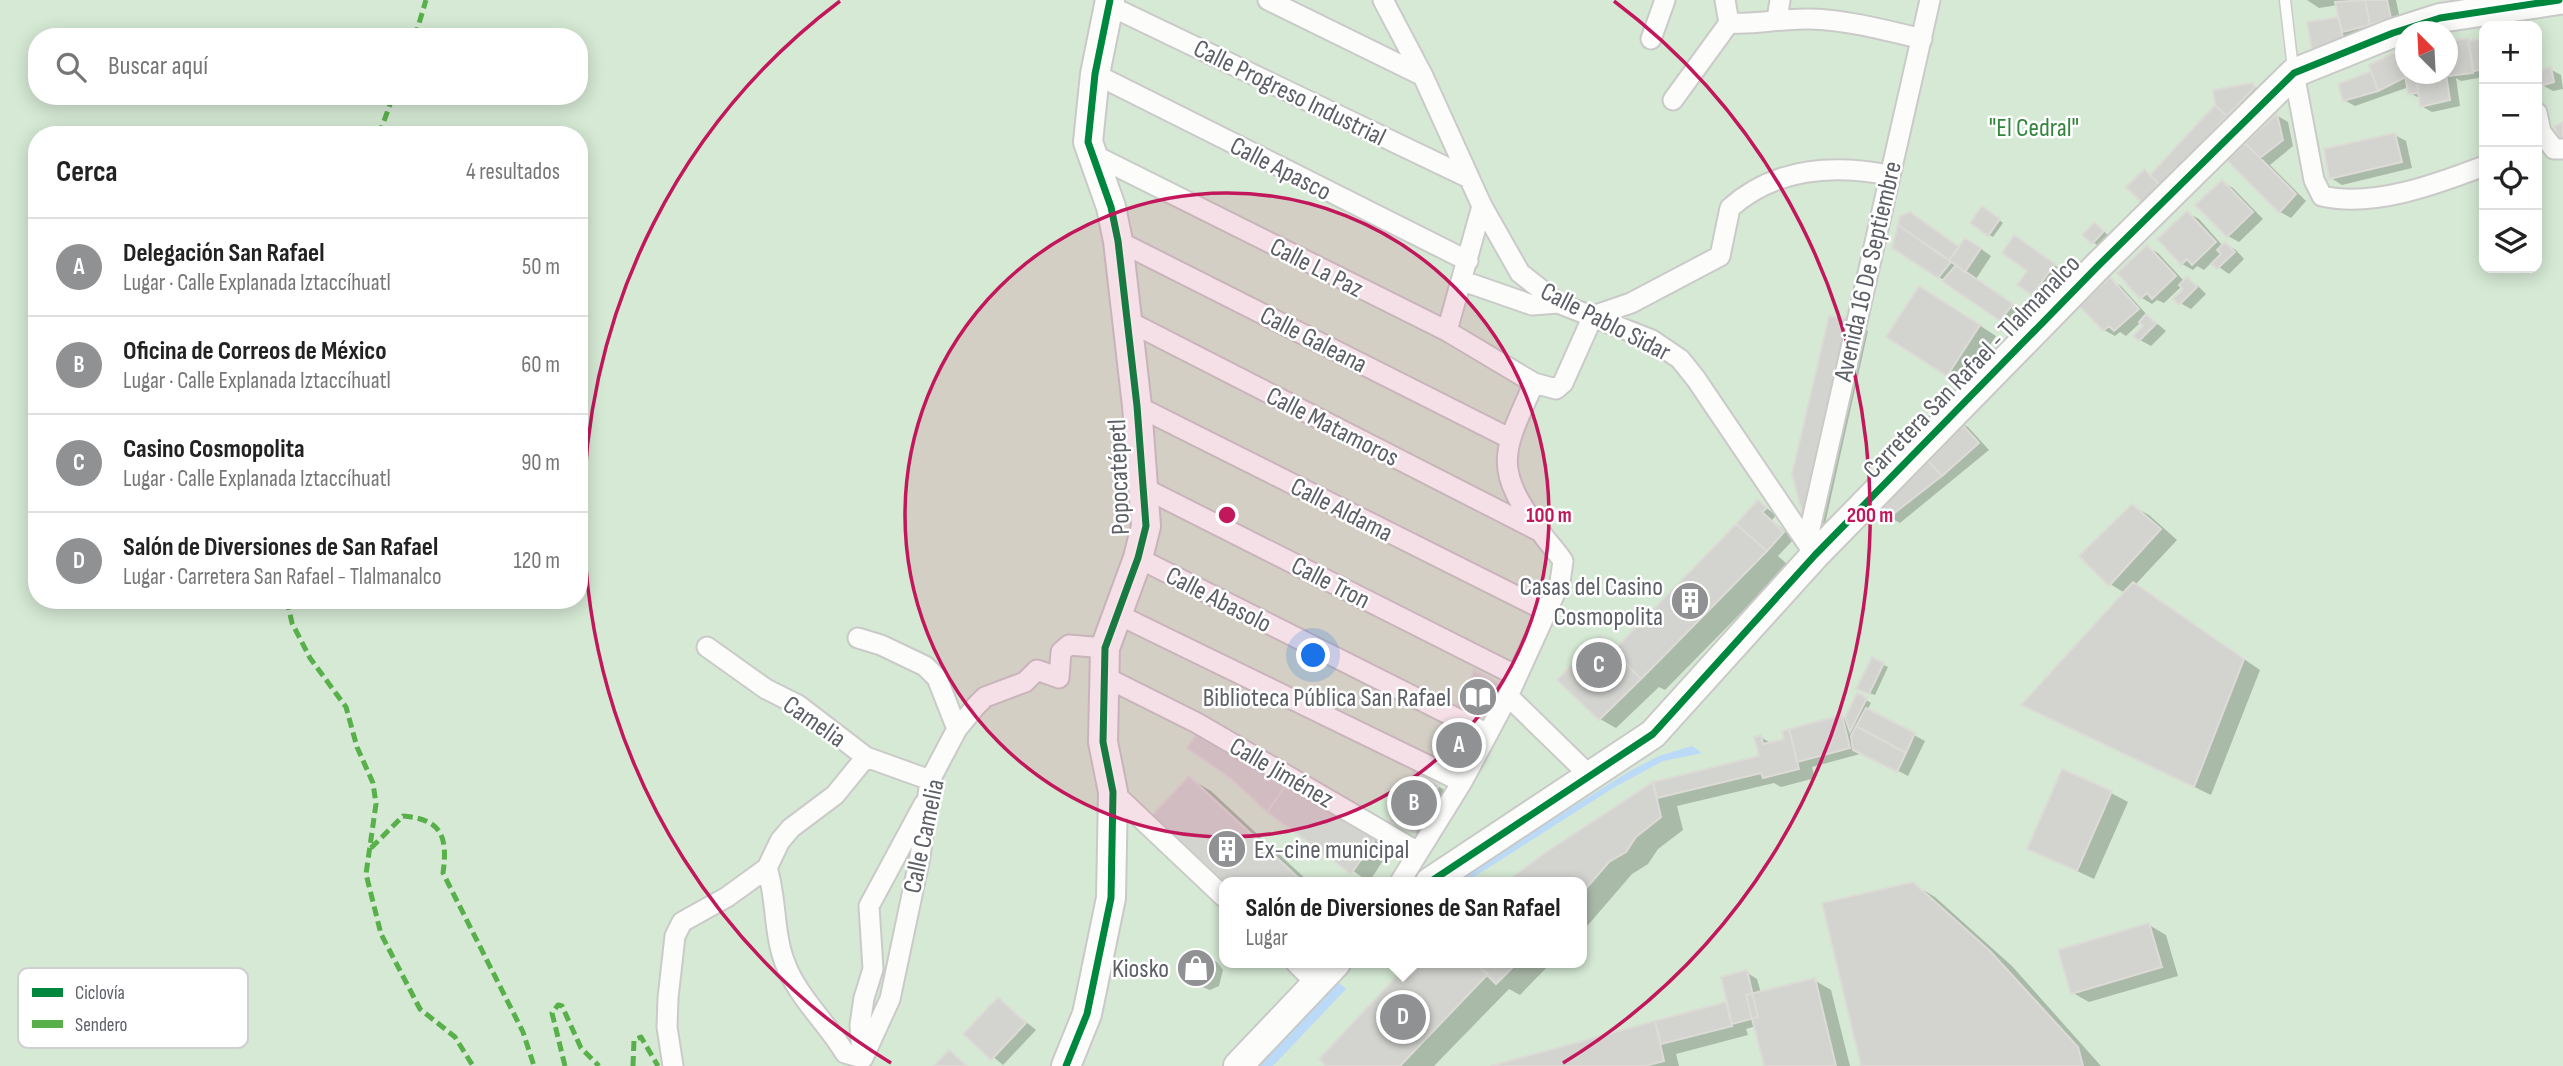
<!DOCTYPE html>
<html lang="es">
<meta charset="utf-8">
<style>
body{margin:0;font-family:"Sofia Sans Condensed",sans-serif;background:#f6f6f6;color:#222}
.controls{position:absolute;right:21px;top:21px;display:grid;overflow:hidden;border-radius:14px;box-shadow:0 4px 18px #0003}
.controls button{width:63px;height:63px;display:grid;place-items:center;padding:0;border:0;border-bottom:2px solid #e0e0e0;background:#fff;color:#222;font:35px sans-serif}
.compass{position:absolute;left:2395px;top:21px;width:63px;height:63px;border-radius:50%;background:#fff;box-shadow:0 4px 18px #0003;rotate:336deg}
.you{position:absolute;left:1314px;top:656px;width:24px;height:24px;margin:-18px;border:5px solid #fff;border-radius:50%;background:#1a73e8;box-shadow:0 0 0 10px #1a73e833}
.badge{display:grid;place-items:center;width:46px;height:46px;border-radius:50%;background:#8f9193;color:#fff;font-size:23px;font-weight:700}
.pin{position:absolute;translate:-50% -50%;border:4px solid #fff;box-shadow:0 2px 7px #0006}
.popup{position:absolute;left:1219px;top:877px;width:368px;height:91px;box-sizing:border-box;display:grid;place-content:center;border-radius:14px;background:#fff;filter:drop-shadow(0 2px 5px #0005);font-size:23px;white-space:nowrap;color:#767676}
.popup b{font-size:26px;color:#222}
.popup::after{content:'';position:absolute;left:50%;top:100%;margin-left:-14px;border:14px solid transparent;border-top-color:#fff}
.list{margin:0;padding:0;list-style:none}
h2{display:flex;justify-content:space-between;align-items:center;height:91px;margin:0;padding:0 28px;font-size:30px}
h2 small{font-size:23px;font-weight:400;color:#767676}
.list li{display:grid;grid-template-columns:46px 1fr auto;gap:21px;align-items:center;box-sizing:border-box;height:98px;padding:0 28px;border-top:2px solid #e0e0e0}
.list b{display:block;font-size:26px;white-space:nowrap}
.list p{margin:0;font-size:23px;white-space:nowrap;color:#767676}
.list em{font-size:23px;font-style:normal;color:#767676}
.icon{flex:none;width:38px;height:38px;fill:none;stroke:currentColor;stroke-width:2;stroke-linecap:round;stroke-linejoin:round}
.map{position:relative;flex:none;width:2563px;height:1066px;overflow:hidden}
.search{position:absolute;background:#fff;box-shadow:0 4px 18px #0003;left:28px;top:28px;width:560px;height:77px;display:flex;align-items:center;gap:18px;box-sizing:border-box;padding:0 24px;border-radius:28px;color:#767676;font-size:26px}
.panel{position:absolute;background:#fff;box-shadow:0 4px 18px #0003;left:28px;top:126px;width:560px;height:483px;border-radius:28px}
.map>svg:first-child{display:block}
.green{fill:#d5e9d4;fill-rule:evenodd}
.water{fill:#bbdaf8}
.shadow{fill:#0003}
.building{fill:#d3d3d0;stroke:#dcdbd6;stroke-width:2}
.lines{fill:none;stroke-linecap:round;stroke-linejoin:round}
.lane-casing{stroke:#cacac9;stroke-width:13}
.street-casing{stroke:#cacac9;stroke-width:23}
.secondary-casing{stroke:#c9c9c8;stroke-width:32}
.lane{stroke:#fcfcfb;stroke-width:10}
.street{stroke:#fcfcfb;stroke-width:19}
.secondary{stroke:#fcfcfb;stroke-width:28}
.quiet{stroke:#58b04a;stroke-width:5;stroke-dasharray:10 5;stroke-linecap:butt}
.cycleway-casing{stroke:#fff;stroke-width:11}
.cycleway{stroke:#00873e;stroke-width:7}
.ring{fill:none;stroke:#c2185b;stroke-width:3.5}
.labels{text-anchor:middle;stroke-width:5;stroke-linejoin:round;paint-order:stroke}
.street-label{font-size:26px;fill:#5d6066;stroke:#fff}
.park-label{font-size:26px;fill:#34853e;stroke:#fff}
.poi-label{font-size:26px;fill:#5d6066;stroke:#fff;text-anchor:end}
.key{fill:#fff;stroke:#cecfd1;stroke-width:2}
.key-label{font-size:19px;fill:#5d6066}
.centre{fill:#c2185b;stroke:#fff;stroke-width:3.5}
.ring-label{font-size:21px;text-anchor:middle;font-weight:bold;fill:#c2185b;stroke:#fff;stroke-width:5;stroke-linejoin:round;paint-order:stroke}
</style>
<div class="map">
<svg width="2563" height="1066" viewBox="0 0 2563 1066">
<rect width="100%" height="100%" fill="#edece7"/>
<path class="green" d="M0,0H2563V1066H0ZM2484,26H2537V268H2484ZM2406,32H2448V74H2406ZM37,37H579V96H37ZM37,135H579V600H37ZM1224,882H1582V963H1224Z"/>
<path class="water" d="M1692,746L1702,753L1663,761L1613,788L1466,882H1452L1630,771L1659,756Z
M1338,982L1346,989L1273,1066H1260Z"/>
<path class="shadow" d="M2307,0H2396L2401,24L2354,48L2309,24L2340,18L2338,5L2319,8Z
M2484,39V77L2461,81L2456,78L2460,106L2432,112L2421,106V99L2410,93L2409,87L2355,106L2344,100L2340,86L2374,72L2448,74V44Z
M2550,69L2561,75L2563,89L2553,91L2542,85Z
M2252,85L2265,92L2155,209L2144,172L2152,176Z
M2278,116L2288,122L2293,146L2270,165L2306,201L2291,218L2280,212L2229,160Z
M2395,135L2406,141L2412,168L2342,185L2331,178Z
M2222,182L2233,188L2263,219L2239,242L2228,236Z
M1988,211L2003,223L1993,237L1988,234Z
M2188,213L2199,219L2223,246L2225,244L2236,250L2244,259L2229,274L2212,262L2204,270L2197,266L2193,270L2182,264Z
M1910,214L1960,248L1977,246L1991,256L1976,279L2028,315L2017,329L1894,247L1906,228Z
M2099,227L2108,235L2098,246L2085,235Z
M2026,244L2064,272L2044,300L2020,285L2030,271Z
M2147,247L2158,253L2185,282L2187,279L2198,286L2206,294L2191,309L2180,303L2186,289L2182,286L2164,303L2157,300L2152,304L2142,298Z
M2110,280L2121,286L2148,316L2166,331L2151,346L2140,340L2145,326L2141,322L2126,336L2120,332L2115,336L2104,330L2082,306Z
M1937,298L1996,336L1964,384L1948,375Z
M1852,321L1868,331L1825,524L1821,522Z
M1957,421L1968,427L1989,450L1900,523L1889,517L1877,502Z
M1758,502L1776,515L1772,520L1794,539L1778,556L1788,565L1665,690L1659,687L1616,728L1600,719V638L1618,649Z
M2132,506L2149,515L2177,540L2135,585L2260,670L2211,795L2024,705L2125,593L2110,584Z
M1873,660L1888,667L1875,695L1863,691Z
M1474,673L1511,692L1494,728L1468,715Z
M1858,695L1871,703L1867,710L1925,741L1908,776L1860,751V754L1812,767L1815,778L1781,787L1774,783L1677,806L1683,830L1658,849L1648,864L1632,874L1582,932V882H1511L1546,854L1654,784L1761,758V737L1772,744L1842,717L1846,719Z
M1452,726L1483,743L1469,770L1453,761L1460,749Z
M1231,776L1305,794L1390,850L1369,882L1268,811Z
M1189,778L1211,791L1309,882H1226Z
M1438,786L1449,793L1426,838L1403,826Z
M2111,793L2128,802L2094,879L2029,848Z
M1913,884L1935,897L2012,966L2101,1066H1863Z
M2149,925L2166,935L2178,976L2089,1002L2073,993Z
M1191,953L1206,955L1217,962L1223,970L1219,986L1210,990L1187,981L1181,973V963Z
M1411,963H1551L1520,995L1509,989L1434,1066H1328L1321,1059Z
M1746,972L1757,979L1761,993L1814,980L1831,990L1850,1066H1766L1756,1026L1746,1029L1748,1035L1676,1054L1679,1066H1498L1726,1004L1730,1007Z
M998,999L1036,1030L1003,1065L966,1034Z"/>
<path class="building" d="M2365,0L2370,25L2342,32L2335,2Z
M2365,0H2387L2391,18L2370,25Z
M2338,17L2344,42L2313,56L2307,22Z
M2468,38L2473,73L2448,76V42Z
M2484,38V69L2474,71L2468,41Z
M2406,48V74H2416L2418,93L2408,94L2401,49Z
M2401,49L2406,77L2378,91L2369,65Z
M2551,67L2554,82L2540,86L2537,71Z
M2371,71L2378,91L2343,101L2338,84Z
M2416,74H2446L2450,100L2420,107Z
M2252,83L2255,87L2227,116L2215,105L2213,90Z
M2215,105L2227,116L2161,186L2150,175Z
M2277,114L2283,140L2260,158L2245,143Z
M2563,122V142L2560,143L2554,126Z
M2395,133L2402,162L2329,179L2324,149Z
M2245,143L2296,194L2279,213L2227,160Z
M2144,169L2161,186L2143,204L2126,187Z
M2222,180L2253,212L2227,237L2195,205Z
M1982,206L2000,219L1988,236L1970,223Z
M2187,211L2216,242L2192,265L2187,259L2181,265L2157,239Z
M1910,212L1959,247L1949,260L1898,225L1900,216Z
M2094,222L2104,231L2092,244L2082,235Z
M1898,225L1951,262L1938,278L1892,248Z
M2014,235L2055,264L2032,295L2017,285L2027,271L2002,253Z
M1965,238L1981,248L1965,272L1949,260Z
M2225,242L2235,252L2217,269L2211,264L2221,254L2217,250Z
M2147,245L2176,276L2152,299L2147,293L2140,299L2117,273Z
M1956,265L2013,304L2000,321L1942,281Z
M2110,277L2139,309L2114,331L2109,326L2103,331L2079,306Z
M2187,277L2197,287L2179,305L2173,299L2183,289L2179,285Z
M1919,286L1980,325L1947,376L1886,337Z
M2146,314L2156,324L2139,341L2133,336L2143,326L2139,322Z
M1829,316L1852,319L1809,516L1802,513L1792,474Z
M1957,419L1979,443L1942,476L1921,453Z
M1921,453L1942,476L1888,518L1875,502Z
M1758,500L1767,508L1762,512L1784,532L1767,551L1736,524Z
M2132,504L2161,529L2109,586L2079,556Z
M1736,524L1767,551L1641,679L1613,651Z
M2133,582L2244,659L2194,787L2021,705Z
M1600,636L1641,679L1599,720L1557,680Z
M1872,657L1884,663L1869,694L1856,689Z
M1474,670L1501,684L1482,723L1455,709Z
M1857,693L1867,698L1850,732L1845,717Z
M1866,708L1915,733L1906,753L1856,726Z
M1842,715L1850,748L1797,762L1789,729Z
M1452,724L1473,735L1466,748L1469,750L1457,765L1451,762L1458,749L1443,741Z
M1856,726L1906,753L1897,772L1853,750L1851,736Z
M1789,729L1799,769L1763,778L1761,773L1657,798L1653,782L1759,756L1754,737L1761,735L1763,744L1784,739L1782,731Z
M1198,731L1286,785L1267,812L1230,778L1187,748Z
M2062,769L2112,791L2077,871L2027,849Z
M1414,772L1439,785L1415,833L1390,821Z
M1189,776L1303,882L1224,883L1152,815Z
M1288,782L1375,839L1351,874L1267,812Z
M1653,782L1661,817L1636,837L1626,852L1609,862L1582,893V882H1506L1545,853Z
M1913,882L1990,951L2078,1047L2083,1066H1861L1822,903Z
M2149,923L2162,967L2071,994L2058,950Z
M1179 968a17 17 0 1 1 34 0a17 17 0 1 1-34 0Z
M1409,963H1476L1488,974L1400,1066H1326L1319,1059Z
M1475,963H1517L1496,984Z
M1747,970L1758,1017L1732,1024L1721,977Z
M1815,978L1836,1066H1764L1746,995Z
M998,997L1026,1023L991,1060L963,1034Z
M1726,1002L1732,1026L1661,1044L1655,1021Z
M1655,1021L1664,1061L1645,1066H1491Z
M949,1050L967,1066H934Z"/>
<g class="lines">
<g class="lane-casing">
<path id="lane" d="M2285,0L2293,69"/>
</g>
<g class="street-casing">
<path id="street" d="M1268,0L1423,76
M1383,0L1423,76L1482,206L1520,273L1558,303L1652,340L1680,359L1696,379L1815,555
M1725,0L1729,23
M1110,6L1469,178
M1777,19L1780,0
M1729,23C1756,25 1782,18 1810,19C1848,20 1885,30 1922,39
M1651,39L1665,0
M2294,73L2314,180L2322,196C2373,208 2437,184 2484,166
M1095,74L1468,261
M1673,100L1729,23
M2537,113L2541,132L2554,149H2563
M1096,156L1447,331L1534,383L1556,389L1563,383L1593,316L1631,303L1720,256L1730,208C1775,168 1832,164 1888,175
M1118,241L1509,438
M1463,281L1532,305L1558,303
M1126,320L1539,531
M1447,331L1482,206
M1137,406L1548,612
M1144,488L1517,676
M1807,542L1930,0
M1138,558L1488,734
M1117,614L1462,782
M858,638L881,645L925,666L937,678L957,729
M707,647L766,689L798,705L866,757L930,780
M1105,677L1197,723L1418,852
M1508,696L1590,776
M1113,792L1224,897
M767,868C777,899 773,932 785,963C797,996 827,1023 845,1053L863,1058
M1400,882L1462,782L1508,696L1560,582L1563,561C1556,550 1547,542 1540,531C1491,467 1504,450 1534,383
M1296,963L1317,984
M862,1055L860,1025L864,998L873,969L869,906L924,804
M863,1058L890,999L920,857L930,780L957,729L976,706L985,697L1025,682L1037,670L1059,678L1061,652L1069,645L1105,648
M673,1066L667,1027L668,998L675,936L682,922L727,897L767,868L780,841L791,828L835,795L866,757"/>
</g>
<g class="secondary-casing">
<path id="secondary" d="M1430,882L1653,734L1815,555L2097,267L2294,73L2393,33L2440,18L2559,0
M1066,1066L1087,1014L1111,898L1113,792L1103,742L1105,648L1138,558L1146,526L1137,406L1118,241L1111,207L1088,142L1095,74L1110,0
M1238,1066L1336,963"/>
</g>
<use href="#lane" class="lane"/>
<use href="#street" class="street"/>
<use href="#secondary" class="secondary"/>
<path class="quiet" d="M415,37L426,0
M379,135L393,96
M287,600L292,623L310,658L346,707L357,747L373,783L376,804L366,874L381,934L420,1009L455,1037L473,1066
M371,848L403,816C442,819 448,837 443,873L523,1032L534,1066
M565,1066L552,1013L558,1005L562,1006L581,1048L599,1066
M633,1066L634,1040L641,1037L658,1066"/>
<g class="cycleway-casing">
<path id="cycleway" d="M1430,882L1653,734L1815,555L2097,267L2294,73L2393,33L2440,18L2559,0
M1066,1066L1087,1014L1111,898L1113,792L1103,742L1105,648L1138,558L1146,526L1137,406L1118,241L1111,207L1088,142L1095,74L1110,0"/>
</g>
<use href="#cycleway" class="cycleway"/>
</g>
<circle cx="1227" cy="515" r="322" fill="#c2185b" fill-opacity=".12"/>
<g class="ring">
<circle cx="1227" cy="515" r="322"/>
<path d="M891 1063A643 643 0 0 1 840 1M1614 1A643 643 0 0 1 1563 1063"/>
</g>
<defs>
<g id="building-disc" transform="scale(2.0125)"><circle r="9.5" fill="#8f9193" stroke="#fff"/><path d="M-4-6H4V6H1V3H-1V6H-4ZM-2.5-4.3h1.7v1.8h-1.7ZM.8-4.3h1.7v1.8H.8ZM-2.5-1h1.7V.8h-1.7ZM.8-1h1.7V.8H.8Z" fill="#fff"/></g>
<g id="library-disc" transform="scale(2.0125)"><circle r="9.5" fill="#8f9193" stroke="#fff"/><path d="M-6-4Q-3-5.5-.7-3.5V5Q-3 3-6 4ZM6-4Q3-5.5 .7-3.5V5Q3 3 6 4Z" fill="#fff"/></g>
<g id="shop-disc" transform="scale(2.0125)"><circle r="9.5" fill="#8f9193" stroke="#fff"/><path d="M-5-2.5h2.3a2.7 3.5 0 0 1 5.4 0H5L5.5 6h-11ZM-1.5-2.5h3a1.5 2.3 0 0 0-3 0Z" fill="#fff"/></g>
</defs>
<g fill-rule="evenodd">
<use href="#building-disc" x="1690" y="601"/>
<use href="#library-disc" x="1478" y="697"/>
<use href="#building-disc" x="1227" y="849"/>
<use href="#shop-disc" x="1196" y="968"/>
</g>
<g class="labels">
<g class="street-label">
<text transform="translate(1290 92) rotate(26)" y="9">Calle Progreso Industrial</text>
<text transform="translate(1281 168) rotate(27)" y="9">Calle Apasco</text>
<text transform="translate(1317 267) rotate(27)" y="9">Calle La Paz</text>
<text transform="translate(1867 271) rotate(-77)" y="9">Avenida 16 De Septiembre</text>
<text transform="translate(1606 321) rotate(27)" y="9">Calle Pablo Sidar</text>
<text transform="translate(1314 339) rotate(27)" y="9">Calle Galeana</text>
<text transform="translate(1971 366) rotate(-46)" y="9">Carretera San Rafael - Tlalmanalco</text>
<text transform="translate(1333 426) rotate(27)" y="9">Calle Matamoros</text>
<text transform="translate(1118 477) rotate(-92)" y="9">Popocatépetl</text>
<text transform="translate(1342 509) rotate(27)" y="9">Calle Aldama</text>
<text transform="translate(1331 582) rotate(27)" y="9">Calle Tron</text>
<text transform="translate(1219 599) rotate(27)" y="9">Calle Abasolo</text>
<text transform="translate(815 721) rotate(35)" y="9">Camelia</text>
<text transform="translate(1282 772) rotate(30)" y="9">Calle Jiménez</text>
<text transform="translate(923 836) rotate(-78)" y="9">Calle Camelia</text>
</g>
<g class="park-label">
<text x="2034" y="136">"El Cedral"</text>
</g>
<g class="poi-label">
<text x="1663" y="595">Casas del Casino<tspan x="1663" dy="30">Cosmopolita</tspan></text>
<text x="1451" y="706">Biblioteca Pública San Rafael</text>
<text x="1254" y="858" text-anchor="start">Ex-cine municipal</text>
<text x="1169" y="977">Kiosko</text>
</g>
</g>
<rect x="18" y="968" width="230" height="80" rx="10" class="key"/>
<rect x="32" y="988" width="31" height="9" fill="#00873e"/>
<rect x="32" y="1020" width="31" height="8" fill="#58b04a"/>
<g class="key-label">
<text x="75" y="999">Ciclovía</text>
<text x="75" y="1031">Sendero</text>
</g>
<circle cx="1227" cy="515" r="10" class="centre"/>
<g class="ring-label">
<text x="1549" y="522">100 m</text>
<text x="1870" y="522">200 m</text>
</g>
</svg>
<div class="controls">
<button>+</button>
<button>−</button>
<button><svg class="icon" aria-label="locate" viewBox="0 0 24 24"><circle cx="12" cy="12" r="6"/><path d="M12 2v4M12 18v4M2 12h4M18 12h4"/></svg></button>
<button><svg class="icon" aria-label="layers" viewBox="0 0 24 24"><path d="M12 4l9 5-9 5-9-5zM3 14l9 5 9-5"/></svg></button>
</div>
<svg class="compass" viewBox="-18 -18 36 36"><path d="M0-13l5 13h-10z" fill="#e53935"/><path d="M0 13l5-13h-10z" fill="#767676"/></svg>
<div class="you"></div>
<div class="pin badge" style="left:1459px;top:745px">A</div>
<div class="pin badge" style="left:1414px;top:803px">B</div>
<div class="pin badge" style="left:1599px;top:665px">C</div>
<div class="pin badge" style="left:1403px;top:1017px">D</div>
<div class="popup"><b>Salón de Diversiones de San Rafael</b>Lugar</div>
<div class="search"><svg class="icon" aria-label="search" viewBox="0 0 24 24"><circle cx="10" cy="10" r="6"/><path d="M15 15l6 6"/></svg>Buscar aquí</div>
<section class="panel">
<h2>Cerca<small>4 resultados</small></h2>
<ul class="list">
<li><span class="badge">A</span><div><b>Delegación San Rafael</b><p>Lugar · Calle Explanada Iztaccíhuatl</p></div><em>50 m</em></li>
<li><span class="badge">B</span><div><b>Oficina de Correos de México</b><p>Lugar · Calle Explanada Iztaccíhuatl</p></div><em>60 m</em></li>
<li><span class="badge">C</span><div><b>Casino Cosmopolita</b><p>Lugar · Calle Explanada Iztaccíhuatl</p></div><em>90 m</em></li>
<li><span class="badge">D</span><div><b>Salón de Diversiones de San Rafael</b><p>Lugar · Carretera San Rafael - Tlalmanalco</p></div><em>120 m</em></li>
</ul>
</section>
</div>
